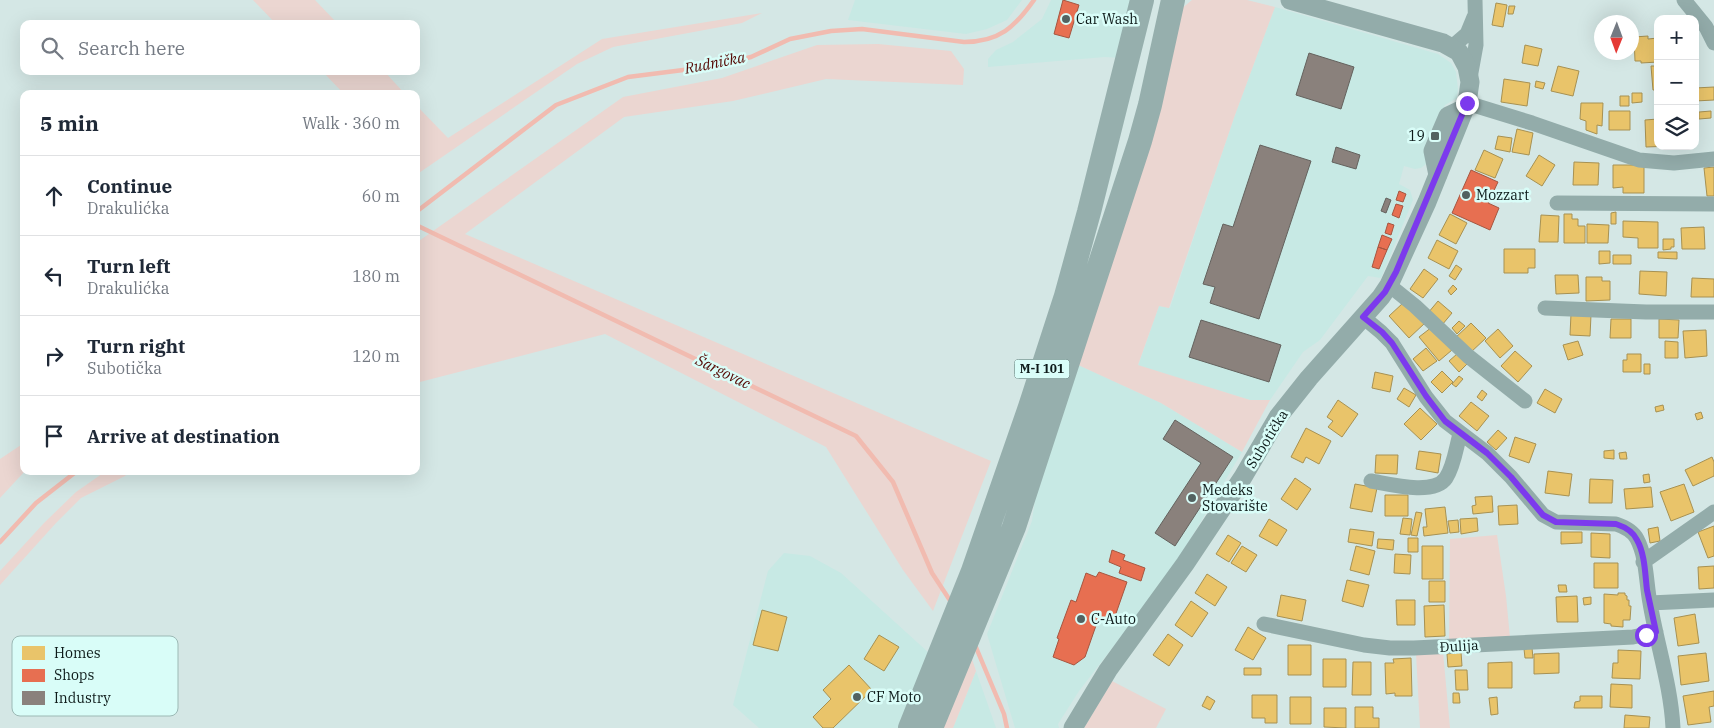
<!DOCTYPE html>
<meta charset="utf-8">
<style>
body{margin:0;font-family:"IBM Plex Serif",serif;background:#f2f2f3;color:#1f2937}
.controls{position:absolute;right:15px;top:15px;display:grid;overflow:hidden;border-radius:10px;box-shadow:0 5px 20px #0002}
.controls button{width:45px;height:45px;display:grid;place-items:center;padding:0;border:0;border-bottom:1px solid #e0e1e3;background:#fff;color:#1f2937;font:25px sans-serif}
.compass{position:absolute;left:1594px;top:15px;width:45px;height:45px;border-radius:50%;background:#fff;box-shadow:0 5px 20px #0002;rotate:181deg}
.stop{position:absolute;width:15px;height:15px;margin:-11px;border:4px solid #7c3aed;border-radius:50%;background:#fff}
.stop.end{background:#7c3aed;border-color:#fff;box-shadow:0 1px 5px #0008}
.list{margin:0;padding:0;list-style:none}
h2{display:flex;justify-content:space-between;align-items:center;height:65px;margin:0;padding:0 20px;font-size:21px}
h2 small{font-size:16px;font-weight:400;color:#747a83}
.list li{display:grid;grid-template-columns:32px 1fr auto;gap:15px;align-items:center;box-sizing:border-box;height:80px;padding:0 20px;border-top:1px solid #e0e1e3}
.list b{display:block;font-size:19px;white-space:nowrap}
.list p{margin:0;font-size:16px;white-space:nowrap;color:#747a83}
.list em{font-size:16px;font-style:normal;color:#747a83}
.icon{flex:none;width:28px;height:28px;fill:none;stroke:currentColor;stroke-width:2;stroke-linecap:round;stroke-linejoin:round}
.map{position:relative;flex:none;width:1714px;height:728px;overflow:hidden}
.search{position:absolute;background:#fff;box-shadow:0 5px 20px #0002;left:20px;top:20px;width:400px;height:55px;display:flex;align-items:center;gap:12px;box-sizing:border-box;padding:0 18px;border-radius:10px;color:#747a83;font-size:19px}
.panel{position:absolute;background:#fff;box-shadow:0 5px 20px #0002;left:20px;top:90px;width:400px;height:385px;border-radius:10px}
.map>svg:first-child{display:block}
.built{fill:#c7e9e4}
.green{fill:#ebd6d1}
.homes{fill:#e9c46a;stroke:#a79152}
.shops{fill:#e76f51;stroke:#a65640}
.industry{fill:#8a817c;stroke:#64625e}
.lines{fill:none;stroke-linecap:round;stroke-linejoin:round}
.stream{stroke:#f1bbb0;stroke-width:4.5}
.minor{stroke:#93acaa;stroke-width:15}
.tertiary{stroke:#93acaa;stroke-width:19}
.primary{stroke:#96afad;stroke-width:24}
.route{stroke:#7c3aed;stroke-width:6}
.poi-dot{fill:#536260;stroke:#d9fdf8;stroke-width:2}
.labels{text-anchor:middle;stroke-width:5;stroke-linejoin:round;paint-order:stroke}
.shield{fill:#d9fdf8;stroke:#4a5e5c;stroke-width:1}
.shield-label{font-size:12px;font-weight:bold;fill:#0d1a19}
.poi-label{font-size:14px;fill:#0d1a19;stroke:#d9fdf8;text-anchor:start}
.street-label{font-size:14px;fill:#0d1a19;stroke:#d9fdf8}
.water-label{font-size:15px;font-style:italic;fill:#550904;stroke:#d9fdf8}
.key{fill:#d9fdf8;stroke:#9cb9b5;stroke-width:1}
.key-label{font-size:14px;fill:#0d1a19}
</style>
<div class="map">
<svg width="1714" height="728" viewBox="0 0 1714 728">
<rect width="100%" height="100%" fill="#d4e7e5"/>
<path class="built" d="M855,0H1022L1007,20L987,29L966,34L848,20Z
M1051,0H1134L1122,58L1105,57L988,67V59L996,50L1013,42L1042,19Z
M1275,7L1438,54L1451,63L1456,72L1458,89L1457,98L1445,105L1425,149L1430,161L1421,168L1415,169L1404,166L1399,184L1410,190L1413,200L1381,278L1368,276L1320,340L1303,352L1270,400H1250L1138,366L1159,306L1170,308L1235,115Z
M1076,364L1161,403L1242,452L1171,572L1079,691L1058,724L1059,728H1015L987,634L1032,521L1036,492Z
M784,553L810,556L841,573L929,653L899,728H759L733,705L768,571Z
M976,671L996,728H953Z"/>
<path class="green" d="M253,0H315L338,24H276Z
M1192,0H1247L1275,7L1235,115L1169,308L1159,306L1138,365L1250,400H1270L1242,452L1161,403L1076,364L1181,9Z
M762,13L742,23L613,47L577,64L416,175V105L448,138L602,39Z
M878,44L951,51L964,69L963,85L826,79L733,101L624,117L465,234L991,461L933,611L903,570L826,447L605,334L416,383V243L623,97L722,78L817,45Z
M322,71H384L405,94H344Z
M24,443L25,471L0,498V459Z
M106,471H129L125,476L81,498L56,523L0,585V571L44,523L76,492Z
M1497,535L1506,596L1510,638L1449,642L1450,539Z
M1443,652L1450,728H1420L1416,653Z
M970,653L976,671L953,728H940Z
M1112,681L1166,709L1156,728H1084Z"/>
<path class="homes" d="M1496,3L1507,5L1503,27L1492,25Z
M1509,6H1515L1513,14H1508Z
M1648,36V39L1658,38V62L1641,63V61H1635L1634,37Z
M1525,45L1542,49L1538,66L1522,63Z
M1558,66L1579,71L1573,96L1551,91Z
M1651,66H1658V90H1653Z
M1504,79L1530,83L1527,106L1501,102Z
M1536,81L1545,83L1543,89L1535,87Z
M1714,87V100L1695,101V88Z
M1632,93H1642V102L1632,103Z
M1620,96H1629V106H1620Z
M1581,103H1603L1602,126L1597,125V134L1586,130V121L1580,119Z
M1609,111H1630V130H1609Z
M1711,111V118L1699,119V112Z
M1658,119V146H1672L1646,147L1645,120Z
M1517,129L1533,133L1529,155L1512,152Z
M1498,136L1512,138L1510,152L1495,149Z
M1484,150L1503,159L1495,178L1475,170Z
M1539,155L1555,165L1542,186L1526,176Z
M1574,162L1599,163L1598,185H1573Z
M1613,165H1644V193H1623V187L1613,188Z
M1714,167V196H1707L1704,168Z
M1509,191L1515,196L1510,201L1504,197Z
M1616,212V224H1611V213Z
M1450,214L1467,223L1456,244L1439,235Z
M1564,214H1572V219H1578V226H1585V243H1564Z
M1541,215L1559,216L1558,242H1539Z
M1623,221L1658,222V248H1638V238L1623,237Z
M1587,224L1609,225L1608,243H1587Z
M1704,227L1705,249H1682L1681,228Z
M1663,239H1674V247H1671V249L1663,250Z
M1437,240L1458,251L1449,269L1428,258Z
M1504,249H1535V268H1528V273H1504Z
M1599,251H1610V263L1599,264Z
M1658,252H1677V259L1658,258Z
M1613,255H1631V264H1613Z
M1456,265L1462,269L1455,280L1449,276Z
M1424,269L1438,279L1423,298L1410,289Z
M1640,271L1667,272L1666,296L1639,294Z
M1555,275H1578L1579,293L1556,294Z
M1586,277H1602V281H1610V300L1586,301Z
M1692,278L1714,279V297H1691Z
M1453,285L1457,289L1451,295L1448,291Z
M1438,301L1452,313L1442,325L1428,313Z
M1403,303L1425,323L1409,338L1389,316Z
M1571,314L1591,315L1590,336L1570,335Z
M1611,319H1631V338H1610Z
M1659,319L1679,320L1678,338H1659Z
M1459,321L1465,326L1457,334L1452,328Z
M1471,323L1486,338L1470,353L1455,338Z
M1432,327L1452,350L1439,361L1419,337Z
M1498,329L1513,346L1500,358L1485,341Z
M1706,330L1707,356L1685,358L1683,331Z
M1578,341L1583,355L1568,360L1563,345Z
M1665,341L1678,342V358H1665Z
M1426,348L1437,361L1423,371L1413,359Z
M1515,351L1532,366L1518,382L1501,366Z
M1457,354L1467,364L1459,372L1449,361Z
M1627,354H1641V372H1623V360H1627Z
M1644,364H1650V374H1644Z
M1442,371L1453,382L1442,393L1431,382Z
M1375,372L1393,376L1390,392L1372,388Z
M1459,376L1463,379L1456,387L1452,384Z
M1404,388L1416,395L1409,407L1397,399Z
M1545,389L1562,399L1555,413L1537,403Z
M1482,390L1487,394L1482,401L1477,397Z
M1338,400L1358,414L1342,437L1328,427L1333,421L1327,417Z
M1471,402L1489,416L1477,431L1459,416Z
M1663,405L1664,410L1656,412L1655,407Z
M1420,408L1437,424L1421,440L1404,424Z
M1701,412L1703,418L1697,420L1695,414Z
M1306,428L1331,441L1319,464L1306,457L1303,463L1291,457Z
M1498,430L1507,438L1496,450L1487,442Z
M1515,437L1536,444L1529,463L1509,456Z
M1614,450V459L1604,458V451Z
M1419,451L1441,454L1438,473L1416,469Z
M1626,452L1627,459H1620L1619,453Z
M1376,455H1398L1397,474L1375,473Z
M1712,457L1714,462V476L1693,486L1685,470Z
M1548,471L1572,474L1569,496L1545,493Z
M1649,474L1650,482L1644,483L1643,475Z
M1295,478L1311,489L1297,510L1281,499Z
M1590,479L1613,480L1612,503H1589Z
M1355,484L1377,488L1372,512L1350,508Z
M1684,484L1694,512L1671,521L1660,492Z
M1651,487L1653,507L1626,509L1624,489Z
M1385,495H1408V516H1385Z
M1492,496L1493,512L1473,514L1472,506L1476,505L1475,497Z
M1517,505L1518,524L1499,525L1498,506Z
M1445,507L1448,533L1424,536L1423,527H1427L1425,509Z
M1416,512L1422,513L1417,536L1411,535Z
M1403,518L1412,519L1410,535L1400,534Z
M1477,518L1478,531L1461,534L1460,519Z
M1269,519L1287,530L1277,546L1259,536Z
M1458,520L1459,532L1450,533L1448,521Z
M1714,526V556L1708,558L1698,532Z
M1658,527L1660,541L1650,543L1648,529Z
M1350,529L1374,532L1372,546L1348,542Z
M1561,532H1582V543L1561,544Z
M1591,533L1610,534V558L1591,557Z
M1228,535L1241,543L1229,562L1216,554Z
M1408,538H1418V552H1408Z
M1378,539L1394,540L1393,550L1377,548Z
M1242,546L1257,555L1246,572L1231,563Z
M1356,546L1375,551L1369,575L1350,570Z
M1422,546H1443V579H1422Z
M1395,554L1411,555L1410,574L1394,573Z
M1594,563H1618V588H1594Z
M1714,566V588L1699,589L1698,567Z
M1207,574L1227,587L1215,606L1195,593Z
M1347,580L1369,585L1363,607L1342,601Z
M1429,581H1445V602H1429Z
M1558,585H1566L1567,592H1559Z
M1618,593H1625V595L1627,596V600H1629V606H1631L1630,620H1623V627L1611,626V624L1604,623V594L1618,595Z
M1281,595L1306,600L1302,621L1277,616Z
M1577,596L1578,622H1557L1556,597Z
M1591,597V604L1584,605L1583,598Z
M1396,600H1415V625H1397Z
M1191,601L1208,613L1192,637L1175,625Z
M1444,605L1445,636L1425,637L1424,606Z
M762,610L787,617L778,651L753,645Z
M1695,614L1699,643L1678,646L1674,618Z
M1248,627L1266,638L1253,660L1235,650Z
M1168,634L1183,645L1169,666L1153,655Z
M879,635L899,647L884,671L864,659Z
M1288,645H1311V675H1288Z
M1532,648L1533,658H1525L1524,649Z
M1618,650L1641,651L1640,679L1612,678L1613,663H1618Z
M1461,652L1462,666L1448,667L1447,654Z
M1559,653V673L1534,674V654Z
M1706,653L1709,681L1681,685L1678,656Z
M1411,658L1412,696H1395V693L1386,694L1385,663H1394L1393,659Z
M1323,659H1346V687H1323Z
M1353,662H1371V695H1352Z
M1512,662V688H1488V663Z
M849,665L872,690L833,728H823L813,717L831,699L823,690Z
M1244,668H1261V675H1244Z
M1455,670H1467L1468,690H1456Z
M1611,684L1632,685V708L1610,707Z
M1714,691V706L1709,707L1711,722L1688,725L1683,696Z
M1453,693H1459L1460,703H1453Z
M1252,695H1277V723H1265V718H1252Z
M1207,696L1215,701L1210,710L1202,706Z
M1580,696H1602V708H1574L1575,702L1580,701Z
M1290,697H1311V724H1290Z
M1497,697L1498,714L1491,715L1489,698Z
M1355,707H1373V718H1379V728H1355Z
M1324,708H1346V728L1324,727Z
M1625,715L1650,717L1649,728H1624Z"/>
<path class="shops" d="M1063,0L1079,5L1069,38L1054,34Z
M1471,170L1498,182L1488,203L1499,208L1490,230L1452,213Z
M1399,191L1406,194L1403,202L1396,200Z
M1396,204L1403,206L1399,218L1392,215Z
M1388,223L1394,225L1391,235L1385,233Z
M1382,235L1392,239L1387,250L1378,247Z
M1378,247L1387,250L1379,269L1372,267Z
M1112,550L1125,555L1123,560L1145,568L1141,581L1119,573L1121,567L1109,562Z
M1099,572L1127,582L1113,622L1099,617L1085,657L1074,665L1053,657L1059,639L1057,638L1071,600L1076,602L1086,573L1096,577Z"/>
<path class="industry" d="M1309,53L1354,67L1341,109L1296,95Z
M1260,145L1311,161L1259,319L1210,303L1215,287L1203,284L1223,224L1233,227Z
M1336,147L1360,155L1356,169L1332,162Z
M1386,198L1391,200L1386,213L1381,211Z
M1201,320L1281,345L1269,382L1189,357Z
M1175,420L1233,457L1175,546L1155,533L1201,463L1163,439Z"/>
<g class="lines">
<path class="stream" d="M416,212L556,105L628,77L707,67L751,57L790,39L831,31L862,29L964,42C999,42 1015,27 1034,0
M416,225L856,436L893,482L932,573L951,602
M0,542L36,503L77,471
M975,645L1004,714L1007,728"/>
<path class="minor" d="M1684,0L1706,27L1714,43
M1452,47L1467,34L1474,17
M1470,78L1476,45L1475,0
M1467,103L1532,123L1639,160L1674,163L1714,159
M1557,203L1714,204
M1389,285L1415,306L1468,356L1525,401
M1545,308L1646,312H1714
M1363,317L1381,332L1392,343L1426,397L1445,421L1487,453L1511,477L1543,515L1556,522L1616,524C1625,527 1633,531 1637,539C1647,558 1646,583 1650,603C1657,645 1671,686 1673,728
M1371,481C1389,484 1434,496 1446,478C1454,466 1456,448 1460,434
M1643,562L1714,512
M1650,603L1714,600
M1264,624L1364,645L1390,648H1414L1554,641L1633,637L1656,632"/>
<path class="tertiary" d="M1438,175L1433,151L1448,116L1465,108
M1073,728L1108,670L1185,564L1243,477L1278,417L1309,378L1381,297L1389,285L1427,202L1467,103L1470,82L1467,67L1459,52L1443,43L1290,0"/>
<path class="primary" d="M910,728L973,571L1030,407L1066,296L1089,212L1142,0
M931,728L1014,527L1140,141L1150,105L1173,0"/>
</g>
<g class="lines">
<path class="route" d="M1467,103L1396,272L1385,292L1363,317L1382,332L1392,343L1426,396L1445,421L1487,453L1511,477L1543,515L1556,522L1616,524C1625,527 1633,531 1637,540C1645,554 1645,574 1647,590C1650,604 1653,618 1656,632L1646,635"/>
</g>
<g class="poi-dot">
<circle cx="1066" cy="19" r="5"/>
<rect x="1430" y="131" width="10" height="10" rx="2.5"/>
<circle cx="1466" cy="195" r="5"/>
<circle cx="1192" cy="498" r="5"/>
<circle cx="1081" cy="619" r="5"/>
<circle cx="857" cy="697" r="5"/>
</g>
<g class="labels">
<rect class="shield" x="1014.5" y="359.5" width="55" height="19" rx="4"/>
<g class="shield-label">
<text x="1042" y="373">M-I 101</text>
</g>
<g class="poi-label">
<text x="1076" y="24">Car Wash</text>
<text x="1425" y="141" text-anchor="end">19</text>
<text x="1476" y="200">Mozzart</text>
<text x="1202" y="495">Medeks<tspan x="1202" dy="16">Stovarište</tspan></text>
<text x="1091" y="624">C-Auto</text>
<text x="867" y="702">CF Moto</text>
</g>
<g class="street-label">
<text transform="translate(1267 439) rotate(-58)" y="5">Subotička</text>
<text transform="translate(1459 646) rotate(-3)" y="5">Đulija</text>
</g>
<g class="water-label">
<text transform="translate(715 63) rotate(-11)" y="5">Rudnička</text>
<text transform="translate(723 372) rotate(26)" y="5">Šargovac</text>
</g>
</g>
<rect x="12" y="636" width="166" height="80" rx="8" class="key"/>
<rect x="22" y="646" width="23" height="14" fill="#e9c46a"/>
<rect x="22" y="669" width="23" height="13" fill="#e76f51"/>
<rect x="22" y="691" width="23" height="14" fill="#8a817c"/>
<g class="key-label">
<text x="54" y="658">Homes</text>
<text x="54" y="680">Shops</text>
<text x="54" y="703">Industry</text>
</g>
</svg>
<div class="controls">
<button>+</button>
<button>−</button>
<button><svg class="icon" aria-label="layers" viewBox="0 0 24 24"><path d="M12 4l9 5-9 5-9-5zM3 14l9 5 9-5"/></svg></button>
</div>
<svg class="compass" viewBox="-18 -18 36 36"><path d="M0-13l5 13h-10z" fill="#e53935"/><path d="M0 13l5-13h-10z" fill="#747a83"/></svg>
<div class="stop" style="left:1646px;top:635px"></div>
<div class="stop end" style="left:1467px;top:103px"></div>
<div class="search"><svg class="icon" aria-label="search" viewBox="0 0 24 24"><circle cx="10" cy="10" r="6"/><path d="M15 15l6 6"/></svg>Search here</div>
<section class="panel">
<h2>5 min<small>Walk · 360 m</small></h2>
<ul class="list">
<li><svg class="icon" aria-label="ahead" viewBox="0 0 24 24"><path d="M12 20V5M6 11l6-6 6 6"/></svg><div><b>Continue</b><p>Drakulićka</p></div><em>60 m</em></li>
<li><svg class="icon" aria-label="left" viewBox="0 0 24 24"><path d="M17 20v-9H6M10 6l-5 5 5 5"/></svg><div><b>Turn left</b><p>Drakulićka</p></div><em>180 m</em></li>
<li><svg class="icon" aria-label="right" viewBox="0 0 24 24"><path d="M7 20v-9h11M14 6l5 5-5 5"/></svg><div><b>Turn right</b><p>Subotička</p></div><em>120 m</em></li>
<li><svg class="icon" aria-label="arrive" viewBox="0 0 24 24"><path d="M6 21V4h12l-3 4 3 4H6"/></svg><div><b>Arrive at destination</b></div></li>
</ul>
</section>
</div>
